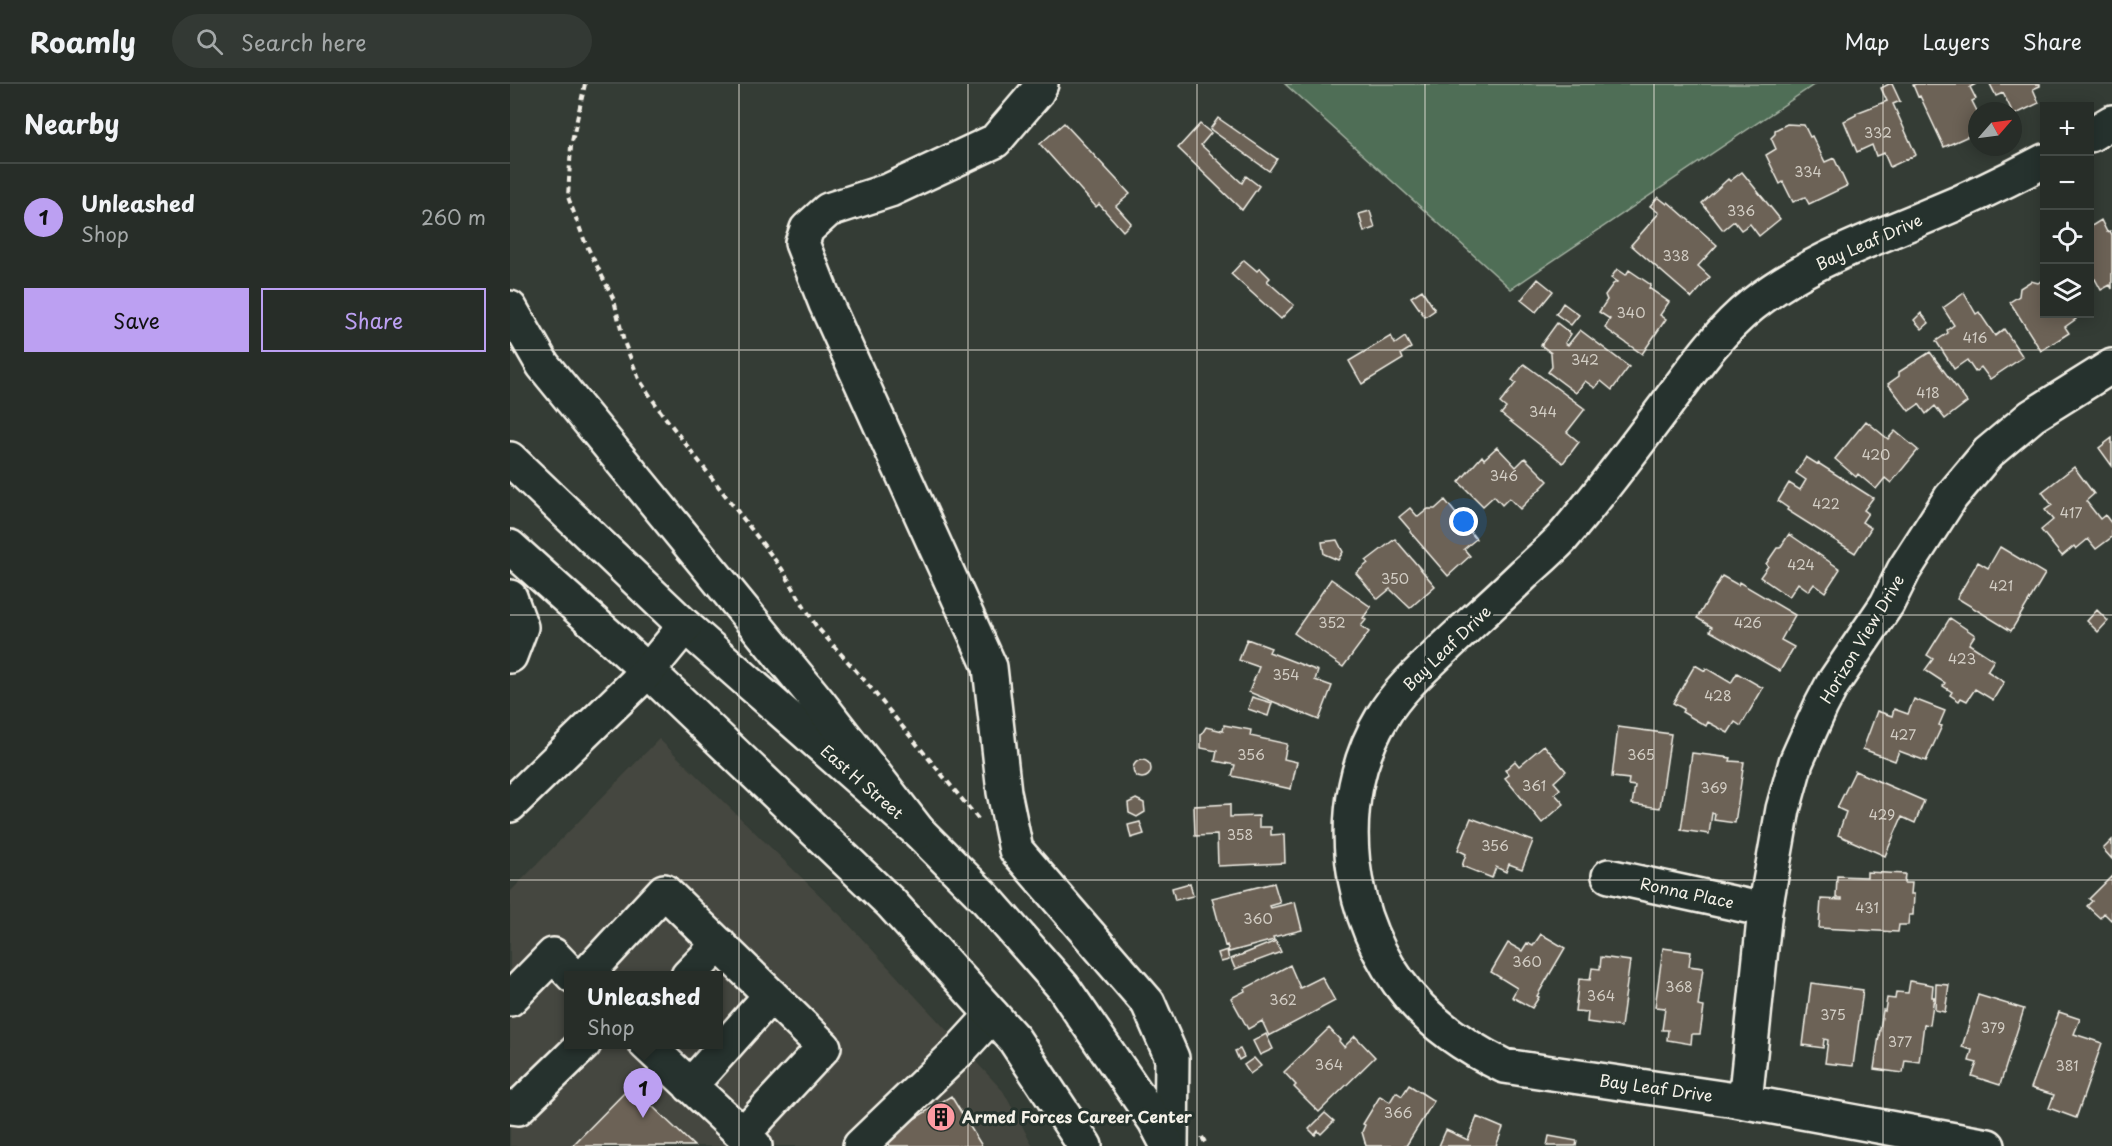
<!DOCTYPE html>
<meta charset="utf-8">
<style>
body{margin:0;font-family:"Playpen Sans",sans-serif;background:#333934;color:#f1f3f6}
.controls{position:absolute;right:18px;top:18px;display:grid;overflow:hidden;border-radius:0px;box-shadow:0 3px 15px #0003}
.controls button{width:54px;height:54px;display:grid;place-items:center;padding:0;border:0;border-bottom:2px solid #434945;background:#272d28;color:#f1f3f6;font:30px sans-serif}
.compass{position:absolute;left:1458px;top:18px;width:54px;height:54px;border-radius:50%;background:#272d28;box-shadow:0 3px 15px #0003;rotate:62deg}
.you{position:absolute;left:954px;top:438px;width:21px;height:21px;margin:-15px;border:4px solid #fff;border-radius:50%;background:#1a73e8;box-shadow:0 0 0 9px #1a73e833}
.badge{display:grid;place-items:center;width:39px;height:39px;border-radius:50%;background:#bca0f2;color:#111;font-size:20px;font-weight:700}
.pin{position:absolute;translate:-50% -50px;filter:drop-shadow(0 2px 3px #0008)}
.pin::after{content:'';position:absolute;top:32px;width:21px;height:18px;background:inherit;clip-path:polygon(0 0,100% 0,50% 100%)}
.popup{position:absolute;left:54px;top:887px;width:159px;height:78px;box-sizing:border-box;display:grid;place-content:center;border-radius:0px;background:#272d28;filter:drop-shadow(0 2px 4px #0005);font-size:20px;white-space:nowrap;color:#a4a8a8}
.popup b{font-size:22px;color:#f1f3f6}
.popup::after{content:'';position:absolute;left:50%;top:100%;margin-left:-12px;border:12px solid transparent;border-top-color:#272d28}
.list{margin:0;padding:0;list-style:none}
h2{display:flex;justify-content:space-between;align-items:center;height:78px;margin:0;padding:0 24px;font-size:26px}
h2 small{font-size:20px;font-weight:400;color:#a4a8a8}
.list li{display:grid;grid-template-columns:39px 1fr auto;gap:18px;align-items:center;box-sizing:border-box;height:108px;padding:0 24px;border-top:2px solid #434945}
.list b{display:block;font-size:22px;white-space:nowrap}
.list p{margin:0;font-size:20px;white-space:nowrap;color:#a4a8a8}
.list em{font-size:20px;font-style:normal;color:#a4a8a8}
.actions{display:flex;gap:12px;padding:18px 24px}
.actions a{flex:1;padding:14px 0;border:2px solid #bca0f2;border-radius:0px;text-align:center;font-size:21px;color:#bca0f2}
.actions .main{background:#bca0f2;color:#111}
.icon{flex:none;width:33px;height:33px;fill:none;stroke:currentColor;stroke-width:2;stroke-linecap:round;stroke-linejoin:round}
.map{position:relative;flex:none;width:1602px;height:1062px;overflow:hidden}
header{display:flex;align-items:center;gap:36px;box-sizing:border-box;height:84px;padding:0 30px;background:#272d28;border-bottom:2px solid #434945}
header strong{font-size:28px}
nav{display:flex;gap:33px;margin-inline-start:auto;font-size:21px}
.search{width:420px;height:54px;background:#333934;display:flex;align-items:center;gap:15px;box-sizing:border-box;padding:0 21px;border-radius:33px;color:#a4a8a8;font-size:22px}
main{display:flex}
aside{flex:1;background:#272d28}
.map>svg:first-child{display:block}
.built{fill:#45473f;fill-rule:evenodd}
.green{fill:#4f6e57;stroke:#a2b0a0;stroke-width:1.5}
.building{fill:#6c6257;stroke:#f4f1e8;stroke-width:1.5}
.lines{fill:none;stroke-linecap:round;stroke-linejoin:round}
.minor-casing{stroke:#f4f1e8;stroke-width:38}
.major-casing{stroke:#f4f1e8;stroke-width:38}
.highway-casing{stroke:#f4f1e8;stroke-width:38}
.path{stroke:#f4f1e8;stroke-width:4;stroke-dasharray:6 4.5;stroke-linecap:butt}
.minor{stroke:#26332d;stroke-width:33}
.major{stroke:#26332d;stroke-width:33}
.highway{stroke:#26332d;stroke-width:33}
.grid{fill:none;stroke:#f4f1e8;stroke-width:1.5;stroke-opacity:0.55}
.labels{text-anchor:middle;stroke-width:6;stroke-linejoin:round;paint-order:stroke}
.number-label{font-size:14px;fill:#d2cdc4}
.street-label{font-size:16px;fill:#f4f1e8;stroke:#26332d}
.poi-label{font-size:16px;font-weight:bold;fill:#f4f1e8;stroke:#26332d;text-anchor:start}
</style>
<header>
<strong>Roamly</strong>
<div class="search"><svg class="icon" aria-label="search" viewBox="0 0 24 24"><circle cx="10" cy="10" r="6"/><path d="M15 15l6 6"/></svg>Search here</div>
<nav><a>Map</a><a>Layers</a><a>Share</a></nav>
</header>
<main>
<aside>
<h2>Nearby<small></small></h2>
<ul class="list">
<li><span class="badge">1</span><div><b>Unleashed</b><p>Shop</p></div><em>260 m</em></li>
</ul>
<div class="actions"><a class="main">Save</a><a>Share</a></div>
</aside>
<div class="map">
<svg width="1602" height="1062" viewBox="0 0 1602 1062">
<rect width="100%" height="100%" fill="#343c35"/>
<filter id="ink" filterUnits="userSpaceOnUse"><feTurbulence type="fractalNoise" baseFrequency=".0167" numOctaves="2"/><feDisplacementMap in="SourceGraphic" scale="12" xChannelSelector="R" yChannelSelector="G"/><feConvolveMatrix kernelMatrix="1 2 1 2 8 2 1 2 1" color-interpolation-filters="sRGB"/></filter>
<g filter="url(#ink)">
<path class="built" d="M149,655L330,831L493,1007L523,1062H0V808ZM58,892H208V960H58Z"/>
<path class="green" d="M775,0H1305L1001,205Z"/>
<path class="building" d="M1379,0H1382L1390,17L1383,20L1406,71L1380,83L1374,69L1366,72L1362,61L1347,68L1334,37L1346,31V29L1377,17L1371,4Z
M1406,0H1466L1460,3L1466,15L1462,17L1467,27V40L1460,43L1463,50L1434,63L1410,12L1408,13L1403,1Z
M1480,0H1530V2L1523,5L1529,19L1504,31L1493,9L1486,12Z
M708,34L767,75L759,87L700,45Z
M554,39L620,110L606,122L621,139L613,147L589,120L586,123L530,60Z
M690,40L701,49L691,61L732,99L736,92L749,102L732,126L668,64Z
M1277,40L1294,41L1300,53L1302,52L1315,78L1324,74L1337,102L1299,120L1295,113L1283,118L1273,98L1270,100L1256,71L1266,65L1261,54L1265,50V46Z
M1232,88L1270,135L1249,152L1240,140L1231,146L1224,137L1213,146L1192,119L1218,95L1220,97Z
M1148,113L1157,120L1158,118L1207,161L1188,182L1200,193L1182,214L1121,161L1149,129L1140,122Z
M860,127L865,144L854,148L849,130Z
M1591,136L1597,148L1600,147L1602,151V205L1600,201L1591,206L1585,195L1580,198V143Z
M734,176L747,187L750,184L760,194L757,197L784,221L771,235L721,190Z
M1107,185L1116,191L1119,186L1141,201L1139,204L1159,218L1150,231L1156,235L1132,270L1095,244L1100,235L1089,228L1097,216L1095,211L1103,200L1107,198L1101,194Z
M1028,195L1043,207L1026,228L1011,216Z
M1534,195V230H1563L1566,235L1555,243L1559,249L1531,267L1500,218L1509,212L1510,204L1521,197L1528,199Z
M912,206L925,226L915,233L901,213Z
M1454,209L1466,230L1469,228L1485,252L1494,245L1513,273L1480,295L1471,283L1465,288L1457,276L1444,285L1426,257L1438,249L1437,246L1444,241L1433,224Z
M1053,219L1069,231L1061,241L1046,230Z
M1411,229L1419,239L1412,245L1404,236Z
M1047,239L1061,250L1055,259L1058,261L1070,246L1119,283L1102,306L1091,297L1085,304L1075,297L1066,309L1038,288L1042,283L1041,269L1031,261Z
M881,252L885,260L895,253L901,264L891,270L893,275L852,300L839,277Z
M1420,268L1457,318L1435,335L1425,322L1416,330L1409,320L1399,327L1378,300L1389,292V288Z
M1014,280L1075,325L1057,348L1069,358L1053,379L991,330L996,324L990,319L1006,299L1002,296Z
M1356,337L1378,355L1385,347L1408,366L1381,399L1375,394L1366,405L1348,390L1346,393L1325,375Z
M1602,354V382L1589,364Z
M987,363L1006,383L1015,374L1038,397L1010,425L999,414L992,421L984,412L973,422L949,398L972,372L974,375Z
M1296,373L1307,380L1308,379L1363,414L1354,426L1358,429L1352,438L1361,444L1345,469L1277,426L1278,424L1268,417L1279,399L1290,406L1296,396L1286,389Z
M1564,383L1584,410L1576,417L1590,435L1595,431L1602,440V453L1586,465L1578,455L1566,465L1564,462L1552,472L1531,446L1543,436L1535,426L1542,421L1532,408Z
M935,416L966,455L954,465L960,472L938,492L900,448L901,447L889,433L900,424L908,433L918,425H925Z
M1279,450L1330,485L1315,508L1304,500L1299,507L1288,499L1279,513L1250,493L1258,482L1256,480L1267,464H1270Z
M885,455L925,502L900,524L880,505L868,515L846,489L858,479L856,477Z
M827,456L833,468L828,476L814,470L812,458Z
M1490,463L1535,490L1501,547L1447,514L1468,478L1478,484Z
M1212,492L1228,501L1229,498L1285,531L1271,556L1284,563L1270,587L1200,547L1202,543L1187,534Z
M821,495L861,523L853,534L856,536L851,542L859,548L833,583L784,549Z
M1587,526L1598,537L1588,548L1577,537Z
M1440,534L1465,551L1459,560L1484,576L1477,587L1494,598L1483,616L1465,605L1457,617L1451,614L1449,617L1440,611L1442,608L1433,602L1435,599L1415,586L1423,575L1417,571Z
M737,555L761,564L759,568L808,587L805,596L822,602L809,636L739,608L749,583L729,576Z
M1185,581L1195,587L1196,584L1221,599L1227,589L1253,604L1231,642L1225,638L1218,649L1198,638L1196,642L1172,628L1174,625L1163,619Z
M742,613L762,619L758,632L738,625Z
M1404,615L1435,627L1429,641L1432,642L1416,677L1389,667L1385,677L1353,665L1367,627L1382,632L1384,625L1398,630Z
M714,641L741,646L740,652L777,660L774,675L787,678L781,705L722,692L725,681L705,677L707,667L691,664V651L696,643L713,647Z
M1108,643L1161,650L1150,724L1122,720L1125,702L1118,701L1119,695L1102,693Z
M1034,661L1056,687L1044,698L1050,705L1045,710L1054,720L1032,739L995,694L999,691L995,686L1005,677L1009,682Z
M1182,669L1221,674L1220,677L1234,678L1225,739L1204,736L1205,730L1202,729L1199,750L1171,746Z
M623 685a9 9 0 1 1 18 0a9 9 0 1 1-18 0Z
M1345,687L1414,717L1405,739L1392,733L1375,772L1328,751L1336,728L1327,724Z
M626,715L634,719L635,728L627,733L619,729L618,719Z
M720,720V733L749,732V743H761V751L774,750L775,779L708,782L707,751L685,752L684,722Z
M961,734L1023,757L1012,785L999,780L996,788L986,783L982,794L952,782L956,770L948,766Z
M630,738L634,750L621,754L618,741Z
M1602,756V775L1593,765Z
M1357,788L1395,790L1394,799H1402L1401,810H1404L1403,831H1399L1398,841H1389L1388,848L1309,844L1311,815L1332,816V814H1326L1327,792L1357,793Z
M1602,792V834L1601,836L1594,829L1590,834L1577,822L1582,817L1579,815Z
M680,799L683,812L665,816L662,804Z
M764,799L770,819L760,822L761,824L785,818L792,846L763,853L764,856L719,868L717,861L715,862L702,814Z
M1031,850L1055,864L1027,912L1029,913L1022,924L1002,913L1007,904L981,888L998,859L1012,867L1017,859L1023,862Z
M766,857L771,868L725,885L721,875Z
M1153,864L1181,868L1179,882L1193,884L1188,922L1194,923L1190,950H1182L1181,960L1157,956L1158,946H1152L1155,924L1145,923Z
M717,866L719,876L711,878L708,869Z
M1091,873L1120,877L1111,943L1077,938L1078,928L1065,927L1069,895L1080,896L1082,884L1090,885Z
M780,881L790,904L812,893L825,917L759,952L752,937L738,945L721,914L735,907L734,905Z
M1400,897L1423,901L1422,913H1424L1420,941L1414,940L1409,978L1395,976L1393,989L1364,985L1373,926L1375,927L1377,914L1385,915L1386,908L1398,909Z
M1301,899L1353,906L1343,982L1315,979L1318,956L1314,955L1313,964L1293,961Z
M1426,900L1439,901L1435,928L1425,926Z
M1468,911L1514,925L1490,1001L1462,992L1467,979L1459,977L1462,966L1452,963Z
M1549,928L1570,935L1564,950L1592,959L1566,1034L1539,1024L1544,1011L1521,1004Z
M819,944L830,956L829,957L834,963L845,952L865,973L809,1028L784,1003L786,1001L774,988Z
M756,950L763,965L750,971L743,957Z
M730,965L734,973L729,976L725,967Z
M744,974L751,982L740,990L734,981Z
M899,1001L924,1017L896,1062H856L852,1048L855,1041L853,1040L870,1012L880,1018L886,1008L892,1012Z
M121,1002L184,1062H62Z
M441,1012L472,1062H380L375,1053Z
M815,1029L824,1037L811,1050L808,1047L805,1051L799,1045Z
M967,1033L993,1044L986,1062H929L936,1046L958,1056Z
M1039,1052L1067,1057L1066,1062H1037Z"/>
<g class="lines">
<g class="minor-casing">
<path id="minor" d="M531,0L527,8L485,57L380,106L318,126L297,145L292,159L316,220L480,583L494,708L506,766L638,919L662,974L661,1062
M1580,51L1602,38
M1099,792L1255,826
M75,892L154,807L314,963L233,1050
M178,892L209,860
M0,915L43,871L63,892
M136,960L245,1062
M180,1002L261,911
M1235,1018L1255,826L1273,725L1286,678L1311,622L1322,601L1377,520L1394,486L1441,413L1478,369L1522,332L1602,282
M0,1023L8,1024L74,960
M350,1062L449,967L482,931
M1478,1062L1225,1016L994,982C959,965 926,944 900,913C836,838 820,719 873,632C886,610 905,592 924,574C954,545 985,518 1015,489C1027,478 1041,466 1053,453C1090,410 1123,365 1157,320C1182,286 1209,247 1242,221C1296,178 1361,156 1422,130C1461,114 1498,96 1534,77"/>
</g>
<g class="major-casing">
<path id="major" d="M0,375L175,542L409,748L476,815L553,903L645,1037L658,1062
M0,463L138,587L381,819L504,955L575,1062"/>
</g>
<g class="highway-casing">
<path id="highway" d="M0,224L33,281L310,620L409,748
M0,513L11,543L0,572
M0,721L138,587L175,542"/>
</g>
<path class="path" d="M75,0L61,62L58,113L75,158L104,216L114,258L129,295L151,328L272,485L306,542L355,597L469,736
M692,1053L697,1062"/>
<use href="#minor" class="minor"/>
<use href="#major" class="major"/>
<use href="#highway" class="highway"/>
</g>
</g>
<path class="grid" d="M229,0V1062M458,0V1062M687,0V1062M915,0V1062M1144,0V1062M1373,0V1062M0,266H1602M0,531H1602M0,796H1602"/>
<defs>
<g id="building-disc" transform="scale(1.5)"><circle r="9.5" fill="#ff9aa2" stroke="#26332d"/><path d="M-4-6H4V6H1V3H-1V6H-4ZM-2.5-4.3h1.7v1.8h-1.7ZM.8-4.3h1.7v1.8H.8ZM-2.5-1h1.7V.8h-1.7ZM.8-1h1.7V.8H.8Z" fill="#111"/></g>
</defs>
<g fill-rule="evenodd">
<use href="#building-disc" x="431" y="1033"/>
</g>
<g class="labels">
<g class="number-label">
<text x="1368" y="54">332</text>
<text x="1298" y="93">334</text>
<text x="1231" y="132">336</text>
<text x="1166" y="177">338</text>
<text x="1121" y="234">340</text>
<text x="1465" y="259">416</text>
<text x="1075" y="281">342</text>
<text x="1418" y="314">418</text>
<text x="1033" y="333">344</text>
<text x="1366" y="376">420</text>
<text x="994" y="397">346</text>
<text x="1316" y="425">422</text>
<text x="1561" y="434">417</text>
<text x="1291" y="486">424</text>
<text x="885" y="500">350</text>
<text x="1491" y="507">421</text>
<text x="822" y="544">352</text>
<text x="1238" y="544">426</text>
<text x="1452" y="580">423</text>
<text x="776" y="596">354</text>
<text x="1208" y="617">428</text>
<text x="1393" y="656">427</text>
<text x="741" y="676">356</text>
<text x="1131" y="676">365</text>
<text x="1024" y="707">361</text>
<text x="1204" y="709">369</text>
<text x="1372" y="736">429</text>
<text x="730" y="756">358</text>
<text x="985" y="767">356</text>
<text x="1357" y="829">431</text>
<text x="748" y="840">360</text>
<text x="1017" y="883">360</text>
<text x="1169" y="908">368</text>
<text x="1091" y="917">364</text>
<text x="773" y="921">362</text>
<text x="1323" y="936">375</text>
<text x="1483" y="949">379</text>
<text x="1390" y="963">377</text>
<text x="819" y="986">364</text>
<text x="1557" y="987">381</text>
<text x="888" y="1034">366</text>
</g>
<g class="street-label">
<text transform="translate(1359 158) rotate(-24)" y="6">Bay Leaf Drive</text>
<text transform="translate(1352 555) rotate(-59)" y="6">Horizon View Drive</text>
<text transform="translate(937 564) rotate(-44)" y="6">Bay Leaf Drive</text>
<text transform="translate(352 698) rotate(41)" y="6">East H Street</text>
<text transform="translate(1177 809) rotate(12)" y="6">Ronna Place</text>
<text transform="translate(1146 1004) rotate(8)" y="6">Bay Leaf Drive</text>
</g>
<g class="poi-label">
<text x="452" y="1039">Armed Forces Career Center</text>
</g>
</g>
</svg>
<div class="controls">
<button>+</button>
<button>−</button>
<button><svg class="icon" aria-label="locate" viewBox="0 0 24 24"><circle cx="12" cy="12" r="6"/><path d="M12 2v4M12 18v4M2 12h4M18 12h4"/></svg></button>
<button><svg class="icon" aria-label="layers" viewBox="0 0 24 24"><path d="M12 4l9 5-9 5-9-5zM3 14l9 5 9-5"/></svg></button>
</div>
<svg class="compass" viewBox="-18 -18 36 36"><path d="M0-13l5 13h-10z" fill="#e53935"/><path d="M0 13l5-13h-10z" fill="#a4a8a8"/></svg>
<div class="you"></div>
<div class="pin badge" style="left:133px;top:1034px">1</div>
<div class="popup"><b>Unleashed</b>Shop</div>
</div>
</main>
